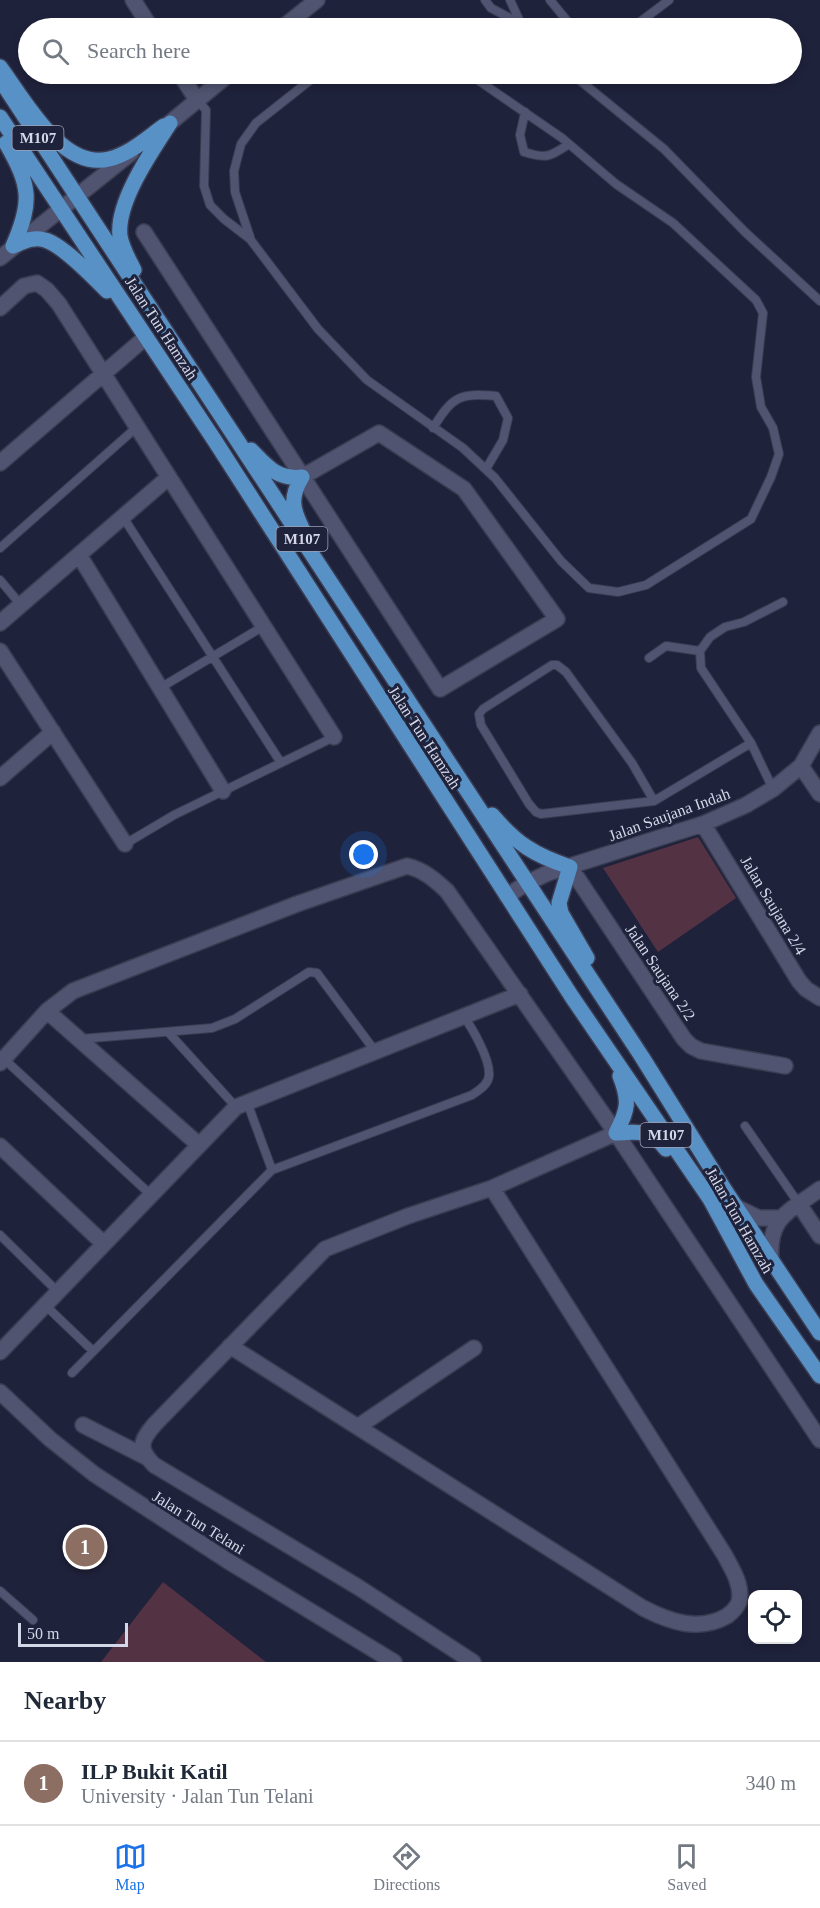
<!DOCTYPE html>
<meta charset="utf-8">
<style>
body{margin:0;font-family:Georgia,serif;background:#f6f6f7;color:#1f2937}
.controls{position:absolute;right:18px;bottom:18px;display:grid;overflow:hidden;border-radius:12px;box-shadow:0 3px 9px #0003}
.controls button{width:54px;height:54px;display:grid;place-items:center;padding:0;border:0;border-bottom:2px solid #e0e1e3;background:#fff;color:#1f2937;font:30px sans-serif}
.scale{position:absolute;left:18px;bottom:15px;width:110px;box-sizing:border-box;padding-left:6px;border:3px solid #d4d7e8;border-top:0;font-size:16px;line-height:21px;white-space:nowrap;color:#d4d7e8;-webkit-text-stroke:4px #1f223b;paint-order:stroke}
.you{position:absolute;left:364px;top:855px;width:21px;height:21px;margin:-15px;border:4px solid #fff;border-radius:50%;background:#1a73e8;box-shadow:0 0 0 9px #1a73e833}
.badge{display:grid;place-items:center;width:39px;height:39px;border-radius:50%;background:#1a73e8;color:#fff;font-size:20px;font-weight:700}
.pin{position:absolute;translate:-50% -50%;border:3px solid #fff;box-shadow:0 2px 6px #0006}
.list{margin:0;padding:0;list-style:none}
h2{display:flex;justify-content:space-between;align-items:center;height:78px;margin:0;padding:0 24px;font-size:26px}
h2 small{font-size:20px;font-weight:400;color:#747a83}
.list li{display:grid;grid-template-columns:39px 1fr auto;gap:18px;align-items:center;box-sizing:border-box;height:84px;padding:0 24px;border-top:2px solid #e0e1e3}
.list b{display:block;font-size:22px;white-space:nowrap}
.list p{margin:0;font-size:20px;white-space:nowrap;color:#747a83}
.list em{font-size:20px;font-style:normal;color:#747a83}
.icon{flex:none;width:33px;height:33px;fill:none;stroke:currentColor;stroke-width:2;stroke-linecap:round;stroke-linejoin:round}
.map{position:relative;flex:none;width:820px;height:1662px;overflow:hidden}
.search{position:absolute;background:#fff;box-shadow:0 3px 9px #0003;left:18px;right:18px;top:18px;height:66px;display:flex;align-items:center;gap:15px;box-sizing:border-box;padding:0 21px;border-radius:33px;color:#747a83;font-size:22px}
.sheet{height:162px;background:#fff}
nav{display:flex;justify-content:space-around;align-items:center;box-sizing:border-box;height:84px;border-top:2px solid #e0e1e3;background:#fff;font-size:16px;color:#747a83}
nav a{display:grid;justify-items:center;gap:3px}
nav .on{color:#1a73e8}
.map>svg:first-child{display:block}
.green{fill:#533244}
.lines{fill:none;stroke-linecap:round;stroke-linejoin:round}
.service-casing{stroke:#3a3c51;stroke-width:10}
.minor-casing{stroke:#3a3c51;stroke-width:18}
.tertiary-casing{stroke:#3a3c51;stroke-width:18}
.secondary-casing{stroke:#3a3c51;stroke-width:18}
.primary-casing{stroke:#3a3c51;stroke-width:18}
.service{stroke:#505470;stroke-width:8}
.minor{stroke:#505470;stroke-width:15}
.tertiary{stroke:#505470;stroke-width:15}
.secondary{stroke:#505470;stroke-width:15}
.primary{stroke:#5891c6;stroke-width:15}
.labels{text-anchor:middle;stroke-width:6;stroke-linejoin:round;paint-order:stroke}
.shield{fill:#1f223b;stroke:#9ea1b4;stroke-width:1.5}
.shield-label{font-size:15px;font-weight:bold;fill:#d4d7e8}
.street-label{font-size:16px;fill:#d4d7e8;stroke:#1f223b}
</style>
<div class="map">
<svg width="820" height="1662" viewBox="0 0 820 1662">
<rect width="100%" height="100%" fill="#1f223b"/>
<path class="green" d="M698,837L736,898L658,952L603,868Z
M163,1582L266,1662H101Z"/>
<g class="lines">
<g class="service-casing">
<path id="service" d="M485,0L491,8L521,24
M510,0L522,26
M550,0L573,28
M632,28L669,0
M572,74L664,149L745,232L820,301
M197,100L206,110L204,186L210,205L224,219L250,239L318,329L367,380L463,448L495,478L561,561L589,588L618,592L646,585L751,519L771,477L779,454L773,428L761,407L756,377L763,313L756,300L673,223L616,184L562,138L469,74
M525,112L520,135L524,152C546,159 550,157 569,144
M250,237L235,192L234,171L241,144L256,123L318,74
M433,428C453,396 459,393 496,396L508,418L503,440L486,469
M123,517L281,763
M0,548L137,427
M0,580L21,605
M649,658L666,646L700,651
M160,688L264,626
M773,789L751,743L701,668L700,651L710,637L725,627L744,622L783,602
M654,801L632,763L566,672L557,665H552L483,709L479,714L481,725L529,804L536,812L541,814L654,801L751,743
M125,844L174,815L334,737
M169,1033L236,1107
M80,1039L212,1028L235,1019L309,972L317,973L375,1051
M4,1059L151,1195
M247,1102L272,1170
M745,1126L799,1204
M0,1235L58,1292
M45,1305L93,1351
M72,1373L272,1170L472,1095C479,1090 490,1084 489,1073C489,1058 473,1029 464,1017
M0,1591L33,1620"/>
</g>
<g class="minor-casing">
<path id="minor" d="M133,0L151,28
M180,74L197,100
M144,232L440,689L557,619L464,489L379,433L302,477
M0,308L24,286L37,283L47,290L59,304L334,737
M0,463L146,337
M79,555L223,791
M0,623L169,477
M0,651L125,844
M801,766L820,794
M0,778L53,732
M703,824L799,981L806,989L820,998
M570,867L684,1039L691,1046L701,1051L785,1066
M507,896L527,883L548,873L703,824L746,805L773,789L801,766L820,733
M47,1011L199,1145
M0,1063L47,1011L73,991L297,904L407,866C424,870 435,880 447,891L616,1133L820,1440
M0,1146L104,1244
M799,1204L820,1236
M736,1207L759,1218H780
M771,1260C768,1216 789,1212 820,1189
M230,1346L643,1608C670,1622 699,1632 727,1616C731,1613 737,1607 739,1602C743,1585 731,1567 724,1554L492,1188
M0,1352L236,1107L520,994
M83,1425L146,1457
M359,1426L474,1348
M473,1662L358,1587L154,1465C137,1448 141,1440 155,1424L325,1249L408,1216L492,1188L616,1133"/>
</g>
<g class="tertiary-casing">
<path id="tertiary" d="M0,258L61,209
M0,1392L50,1439L94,1474L228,1561L394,1662"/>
</g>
<g class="secondary-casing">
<path id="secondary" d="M282,28L317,0
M160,131L229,74
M61,209L131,153"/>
</g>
<g class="primary-casing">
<path id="primary" d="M0,67C24,99 62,171 109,159C130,154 147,138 164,126
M0,79L642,1057L726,1192L820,1333
M0,117L215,441L572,997L710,1199L756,1284L820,1376
M6,143C30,185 33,201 13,246
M13,246C23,242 34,236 45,240C63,245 94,278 107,291
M134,270C128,258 122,248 120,236C116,202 152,151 170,123
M251,450C267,466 277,480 302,477
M302,477C290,497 292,508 302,528
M492,815C517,844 534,855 570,867L559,903L561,913L587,958
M620,1076C630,1101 628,1110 616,1133C639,1132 651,1129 666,1149"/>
</g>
<use href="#service" class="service"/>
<use href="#minor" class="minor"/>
<use href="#tertiary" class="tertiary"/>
<use href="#secondary" class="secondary"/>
<use href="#primary" class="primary"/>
</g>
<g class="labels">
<g class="shield">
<rect x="12.5" y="126" width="51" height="24" rx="4.5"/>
<rect x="276.5" y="527" width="51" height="24" rx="4.5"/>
<rect x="640.5" y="1123" width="51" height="24" rx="4.5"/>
</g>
<g class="shield-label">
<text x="38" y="143">M107</text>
<text x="302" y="544">M107</text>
<text x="666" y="1140">M107</text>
</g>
<g class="street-label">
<text transform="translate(162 328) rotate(57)" y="6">Jalan Tun Hamzah</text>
<text transform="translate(425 737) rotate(57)" y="6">Jalan Tun Hamzah</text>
<text transform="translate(669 814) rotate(-20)" y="6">Jalan Saujana Indah</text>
<text transform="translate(774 905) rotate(59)" y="6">Jalan Saujana 2/4</text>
<text transform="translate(661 972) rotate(56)" y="6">Jalan Saujana 2/2</text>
<text transform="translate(740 1220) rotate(60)" y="6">Jalan Tun Hamzah</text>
<text transform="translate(199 1522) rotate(32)" y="6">Jalan Tun Telani</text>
</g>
</g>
</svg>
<div class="controls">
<button><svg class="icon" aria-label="locate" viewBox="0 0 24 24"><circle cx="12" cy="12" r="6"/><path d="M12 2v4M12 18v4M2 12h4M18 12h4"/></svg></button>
</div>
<div class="scale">50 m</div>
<div class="you"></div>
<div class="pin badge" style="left:85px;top:1547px;background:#8d6e63">1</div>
<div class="search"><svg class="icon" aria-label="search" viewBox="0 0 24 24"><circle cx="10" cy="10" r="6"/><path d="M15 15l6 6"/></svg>Search here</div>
</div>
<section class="sheet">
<h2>Nearby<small></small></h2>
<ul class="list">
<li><span class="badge" style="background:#8d6e63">1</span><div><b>ILP Bukit Katil</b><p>University · Jalan Tun Telani</p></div><em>340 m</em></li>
</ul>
</section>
<nav>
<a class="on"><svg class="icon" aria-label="map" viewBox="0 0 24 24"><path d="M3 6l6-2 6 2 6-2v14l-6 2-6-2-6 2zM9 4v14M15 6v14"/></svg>Map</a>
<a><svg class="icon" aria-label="directions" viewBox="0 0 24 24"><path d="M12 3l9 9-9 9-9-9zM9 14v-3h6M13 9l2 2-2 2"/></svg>Directions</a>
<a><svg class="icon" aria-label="saved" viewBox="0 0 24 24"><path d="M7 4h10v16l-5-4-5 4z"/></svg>Saved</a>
</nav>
